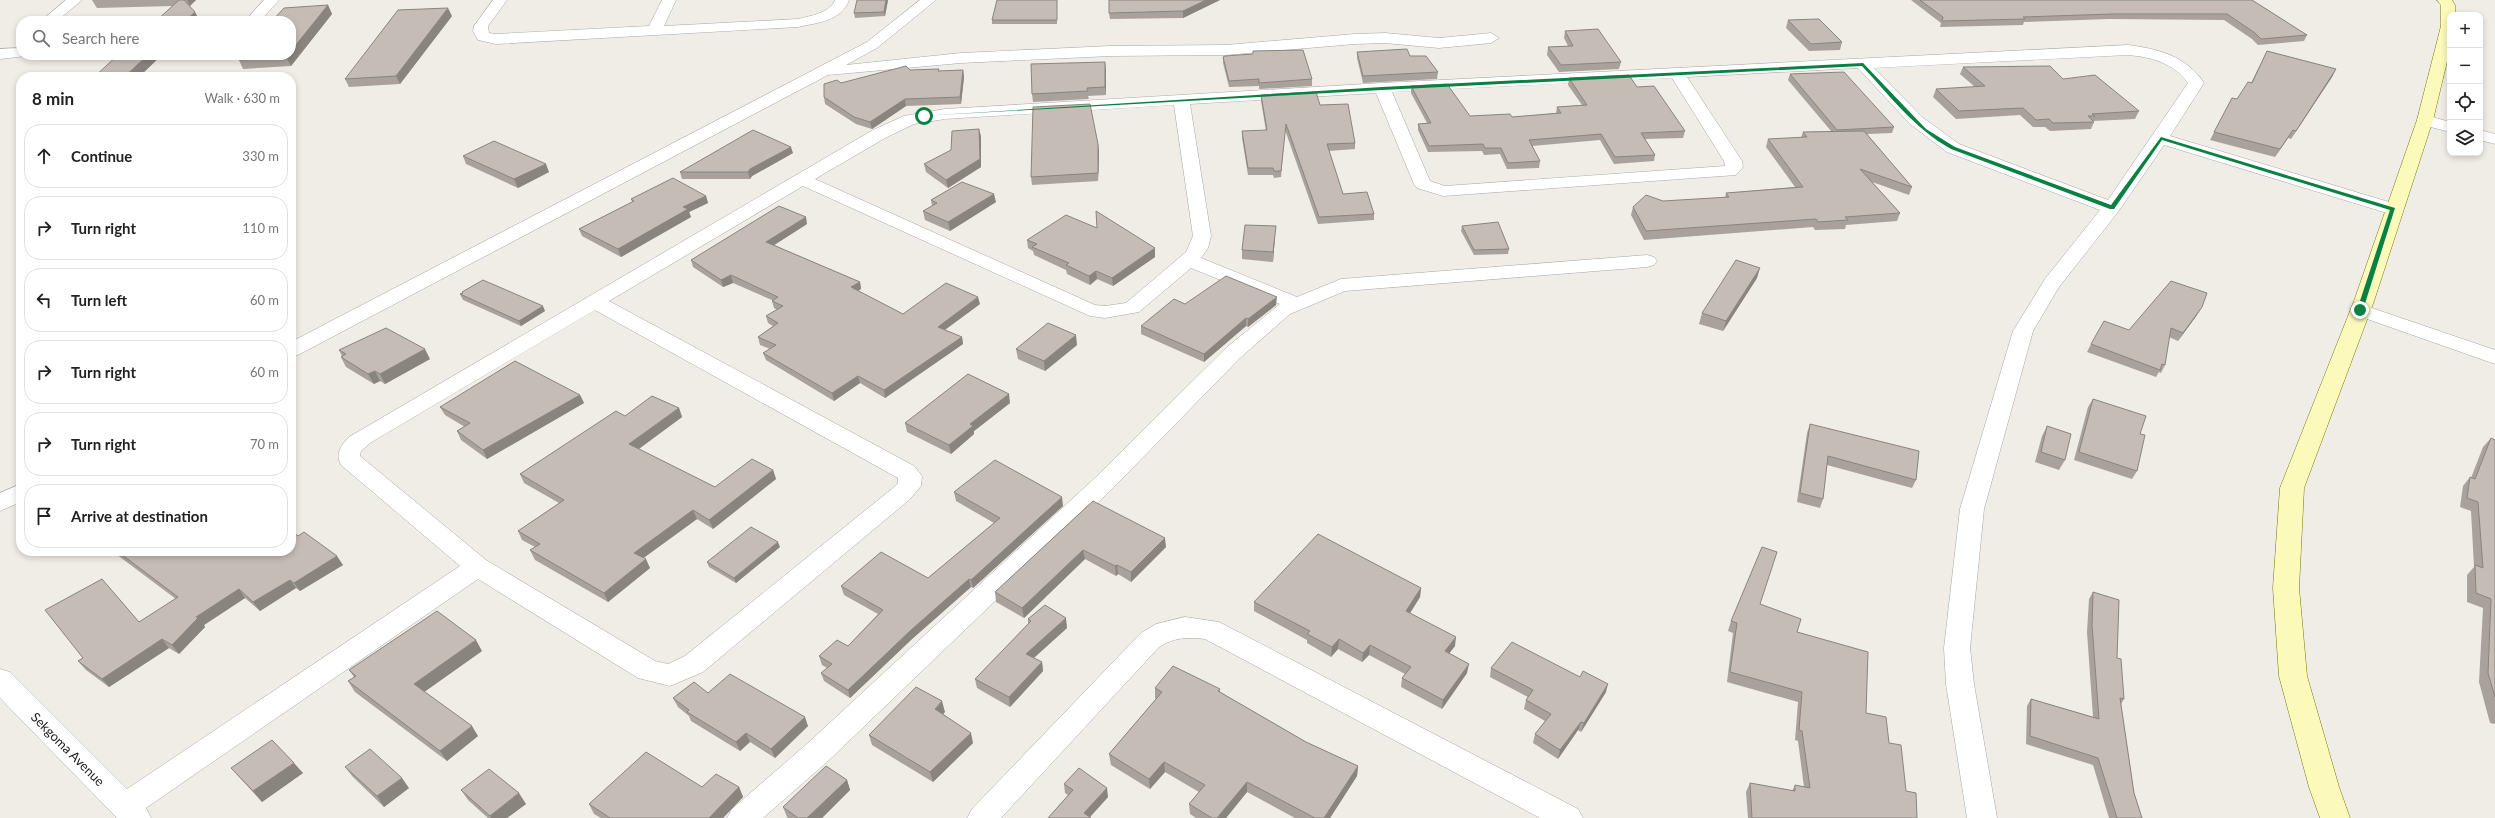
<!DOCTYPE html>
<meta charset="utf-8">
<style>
body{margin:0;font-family:Lato,sans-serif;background:#f6f6f6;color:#222}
.controls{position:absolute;right:12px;top:12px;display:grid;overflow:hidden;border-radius:8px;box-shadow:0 2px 6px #0003}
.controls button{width:36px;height:36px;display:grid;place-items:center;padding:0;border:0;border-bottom:1px solid #e0e0e0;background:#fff;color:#222;font:20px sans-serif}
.stop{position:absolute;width:12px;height:12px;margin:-9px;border:3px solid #0b8043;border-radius:50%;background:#fff}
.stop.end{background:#0b8043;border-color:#fff;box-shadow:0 1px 4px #0008}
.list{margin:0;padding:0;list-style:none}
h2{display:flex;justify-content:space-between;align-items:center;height:52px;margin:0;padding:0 16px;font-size:17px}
h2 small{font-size:13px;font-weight:400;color:#767676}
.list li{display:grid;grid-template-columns:26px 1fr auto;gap:12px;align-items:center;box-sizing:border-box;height:64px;margin:0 8px 8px;padding:0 8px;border:1px solid #e0e0e0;border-radius:16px}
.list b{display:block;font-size:15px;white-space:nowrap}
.list em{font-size:13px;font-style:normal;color:#767676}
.icon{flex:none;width:22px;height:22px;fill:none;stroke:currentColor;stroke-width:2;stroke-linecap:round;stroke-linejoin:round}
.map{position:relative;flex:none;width:2495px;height:818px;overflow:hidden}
.search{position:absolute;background:#fff;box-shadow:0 2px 6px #0003;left:16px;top:16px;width:280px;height:44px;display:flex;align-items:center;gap:10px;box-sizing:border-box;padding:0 14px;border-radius:16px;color:#767676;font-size:15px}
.panel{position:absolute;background:#fff;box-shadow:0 2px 6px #0003;left:16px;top:72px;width:280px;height:484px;border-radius:16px}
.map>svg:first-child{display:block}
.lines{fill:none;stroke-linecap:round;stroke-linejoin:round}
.street-casing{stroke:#a7a7a7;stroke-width:1}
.secondary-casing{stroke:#747a03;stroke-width:1}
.street{fill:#fff;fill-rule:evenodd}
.secondary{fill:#fbfaba;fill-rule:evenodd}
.wall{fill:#a9a29c}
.shaded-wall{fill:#8a847f}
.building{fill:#c5bcb5;stroke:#8a847f}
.route{fill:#0b8043}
.labels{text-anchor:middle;stroke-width:3;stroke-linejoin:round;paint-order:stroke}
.near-street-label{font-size:13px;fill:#202020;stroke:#fff}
</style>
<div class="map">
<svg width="2495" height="818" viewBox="0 0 2495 818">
<rect width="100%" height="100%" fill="#f0ece6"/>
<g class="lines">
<g class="street-casing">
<path id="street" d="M66,0H82L57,21H41Z
M264,0H279L260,21H245Z
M493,0H507L488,26L489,33L496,34L649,26L662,0H676L664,26L798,19C810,16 830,13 835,0H849C842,21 816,23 798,27L496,44L478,40L473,31L474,26Z
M920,0H936L877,48L846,65L961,53L1110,46L1226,45L1355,34L1385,33L1439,38L1491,33L1499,38L1491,43L1439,48L1385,43L1355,44L1226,55L1110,56L961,63L828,75L298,355L291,357V342L867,42Z
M2128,45C2159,49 2186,56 2204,83L2170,136L2399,205L2402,209L2399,213H2387L2164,145L2118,212L2059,287L2033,331L1984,509L1970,648L1974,684L1997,818H1967L1946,684L1944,648L1960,509L2013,331L2045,279L2100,210L1947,152L1910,124L1858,68L1687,77L1742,161L1743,167L1736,175L1443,196L1417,188L1414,184L1376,93L1190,104L1211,236L1208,248L1201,258L1297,297L1341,279L1647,255L1654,257L1657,261L1654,265L1647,267L1345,291L1290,314L1240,358L1112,489L828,761L763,818H727L732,809L808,743L1096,477L1226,348L1280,304L1191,268L1139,312L1105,318L1090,316L803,186L609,301L914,466L922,476L921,486L909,500L703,672L670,686L638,678L478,579L146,808L151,818H117L0,698V669L10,672L127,789L460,566L341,465C335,454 341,445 349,437L873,130L904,116L945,109L1382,83ZM2128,55C2151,57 2174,63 2188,83L2108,200L1959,144L1922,117L1874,68ZM1672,78L1724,161L1725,166L1445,186L1430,181L1392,92ZM1174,105L1193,236L1186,252L1126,303L1105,306L1095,305L815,179L885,138L914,124L945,119ZM595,310L898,478V483L893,488L685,656L668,664L655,661L486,560L360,456L361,451L370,443Z
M21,48V55L26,56L0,59V49Z
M2425,115L2450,122V132L2419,124L2417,120L2419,116Z
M2480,130L2495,134V144L2480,140Z
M2360,304L2495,350V364L2353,314L2350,310L2353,306Z
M21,484V502L0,511V493Z
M1185,617L1219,622L1578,809L1583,818H1540L1205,639C1187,637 1175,637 1159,647L1001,818H967L972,809L1141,633L1156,624Z"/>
</g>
<g class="secondary-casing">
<path id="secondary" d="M2437,0H2452L2455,5V15H2450V49L2433,120L2374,301L2304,488L2299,588L2307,676L2339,787L2350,818H2320L2309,787L2279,676L2273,588L2280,488L2354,301L2417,120L2441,26V5Z"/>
</g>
<use href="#street" class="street"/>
<use href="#secondary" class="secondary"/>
</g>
<path class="wall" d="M92,0H196L189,6L195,12L199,20L172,6L97,8Z
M888,0L885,16L855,18L854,13Z
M997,0H1057V24H992V20Z
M1220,0L1183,18L1110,19L1109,13Z
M1911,0H2252L2307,35L2304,41L2258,45L2252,39L2224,20L2109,19L2024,22L2023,25L1940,27L1941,23Z
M328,5L332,14L291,66L243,69L239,60Z
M452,16L400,84L349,87L345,79Z
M1788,20L1842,42L1840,50L1809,51L1786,28Z
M1565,31L1621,62L1619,69L1559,72L1547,55L1548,47L1568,46L1564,38Z
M2267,51L2336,69L2332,77L2291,139L2288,138L2275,157L2210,140L2232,98L2237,99L2251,83Z
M1357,52L1438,72L1437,79L1363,83L1357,58Z
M1223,57L1312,79V86L1259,89V86L1229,87L1223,63Z
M1105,62L1106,95L1088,96L1089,99L1033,102L1032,94Z
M1963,67L2063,79L2139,111L2135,119L2093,121L2094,122L2091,129L2050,131L2045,127H2033L2020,115L1956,119L1933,97L1936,89L1975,87L1960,74Z
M910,70L939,71L963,70L964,77L961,104L906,106L872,129L856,124L825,104L824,97Z
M1790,74L1894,127L1892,133L1867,134L1912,187L1909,195L1872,182L1900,213L1897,221L1846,225L1845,229L1815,230L1813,227L1644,240L1631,215L1633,207L1725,198L1726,193L1795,187L1766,147L1768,139L1801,138L1803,132L1831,131L1788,80Z
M1569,78L1637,87L1685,131L1683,138L1645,139L1655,155L1654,161L1614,164L1600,140L1532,146L1540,161L1539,168L1507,169L1500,154L1484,155L1482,151L1428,152L1418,130V124L1427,123L1411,93V86L1470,116L1512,117L1556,113L1557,107L1582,105L1568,85Z
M1261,95L1320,105L1355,143V149L1329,151L1343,194L1374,214V220L1318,224L1285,130L1281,177L1274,178L1273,175H1248L1242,138V131H1266L1261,101Z
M981,136V167L948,188L926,172L924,164Z
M1098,144L1099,152L1098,181L1032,185L1031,177Z
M793,153L752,176L750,179H682L680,172Z
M463,156L549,172L518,188L466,164Z
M706,196L708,203L689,212L691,217L621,257L582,236L579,229L632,202L631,199Z
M931,200L996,202L950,231L925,220L923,211L932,206Z
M807,224L774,245L860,282L861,289L858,291L903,314L980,304L945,330L962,337L963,344L885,398L860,383L834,401L766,360L763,353L770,349L760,345L758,337L773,326L768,323L766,316L777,310L774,308L772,301V300L733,283L723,287L693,267L691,260Z
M1462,226L1509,249L1508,254L1474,255L1461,231Z
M1097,228L1155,257L1113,286L1097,279L1090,285L1067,274L1066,270L1034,255L1033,251L1028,248L1027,240Z
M1275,236L1273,262L1242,259V250Z
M1757,278L1723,331L1699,324L1702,313Z
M462,292L545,311L521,326L463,300L460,294L462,293Z
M1185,304L1276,305L1248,327L1246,326L1204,362L1141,334V326Z
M2197,315L2178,341L2169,337L2165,365L2161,373L2159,372L2156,377L2087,352L2091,344L2129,330Z
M1077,345L1045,371L1018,359L1016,349Z
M339,350L430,359L385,384L380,381L374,384L346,367L341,357L342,356Z
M580,395L584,403L487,459L461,440L457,431L465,427L445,415L440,407Z
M2093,399L2140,434L2137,471L2132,479L2074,460L2088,407Z
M1010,403L974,431V434L951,454L907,432L905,423Z
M679,408L682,417L639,449L715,487L773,470L776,479L713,529L697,519L643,558L650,568L608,602L535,560L530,550L535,547L522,540L518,531L559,503L524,483L520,474L625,416Z
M1810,424L1916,480L1912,488L1827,465L1823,499L1820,508L1797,502L1807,433Z
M2047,426L2065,460L2059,470L2035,462L2042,436Z
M2491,438L2495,440V724L2490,723L2479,682L2483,608L2467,602V575L2474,567L2471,511L2460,507L2463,486L2470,477L2471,478L2483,447Z
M954,492L1063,506L973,588L971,587L912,639L850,698L824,681L821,673L827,668L822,665L819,656L848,646L878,614L844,595L841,586L928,578L994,523L956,501Z
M1093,501L1166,547L1131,582L1118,574L1116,576L1085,559L1024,618L996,602L995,592Z
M780,547L736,583L709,567L707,562Z
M112,551H291L343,565L300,591L296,588L260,611L245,598L204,625L205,627L179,654L169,648L109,687L86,670L78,661L176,599Z
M1421,588L1420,597L1410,613L1455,646L1449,653L1467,673L1442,709L1401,687L1402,678L1405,674L1369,655L1362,662L1338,649L1331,657L1307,643V640L1254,611V602Z
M2093,592L2117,658L2124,699L2121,704L2134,793L2142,818H2109L2093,765L2026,744L2027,706L2031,699L2093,717L2087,632L2089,599Z
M1760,604L1797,632L1866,713L1889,743L1906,791L1917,818H1748L1746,792L1750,783L1792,791L1795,785L1804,787L1798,741L1795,740L1798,702L1727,682L1733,633L1728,631L1731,621Z
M1028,619L1067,628L1034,658L1042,662L1043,671L1010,707L977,688L975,679L1028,624Z
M482,651L424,692L478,736L447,761L355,692L348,681L354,677L349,670Z
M1491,668L1606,692L1581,732L1578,730L1558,759L1533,743L1535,734L1545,721L1524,709L1526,700L1528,697L1490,677Z
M1155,688L1220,689V692L1306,742L1358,766L1357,776L1330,818H1295L1247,792L1226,818H1196L1190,814L1189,804L1199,792L1165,772L1150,789L1111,765L1109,754L1156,699L1155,698Z
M708,693L808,726L775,758L750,742L740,751L691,721L689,716L678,707L673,698Z
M945,712L943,714L973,743L933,782L872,745L869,735Z
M345,767L409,788L384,807L353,777Z
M231,768L303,773L262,802Z
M847,780L850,790L822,818H788L787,817L783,807Z
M1064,784L1108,797L1090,817L1048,818L1068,795L1065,793Z
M702,787H739L743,797L723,818H601L594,814L589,804Z
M461,790L526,804L507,818H488L468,800Z"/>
<path class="shaded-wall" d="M187,0H196L190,6Z
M886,0H888L885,16L884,12Z
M1206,0H1220L1183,18V11Z
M328,5L332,14L291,66L286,57L288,55H291V51Z
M448,8L452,16L400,84L396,76Z
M195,12L199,20L198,21H185Z
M148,55H162L139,77H124Z
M1105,62L1106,70V95L1105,87Z
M2336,69L2332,77L2291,139L2296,131Z
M963,70L964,77L961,104L960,97Z
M905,99L906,106L872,129L870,122Z
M979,129L981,136V167L948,188L946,180Z
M2293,130L2288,138L2275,157L2280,149Z
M1098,144L1099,152L1098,181Z
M791,147L793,153L752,176L750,179L748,172L750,169Z
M546,164L549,172L518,188L514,179Z
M994,194L996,202L950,231L948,222Z
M706,196L708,203L689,212L691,217L621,257L618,249L683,207Z
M806,217L807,224L768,249L766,242Z
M1276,226L1275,236L1273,262V252Z
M1155,248V257L1113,286L1112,278Z
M1760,268L1757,278L1723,331L1726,321Z
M1096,271L1097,279L1090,285L1089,276Z
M731,275L733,283L723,287L721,280Z
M860,282L861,289L852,294L851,287Z
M978,297L980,304L939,334L938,327Z
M1277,297L1276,305L1248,327V319Z
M543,306L545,311L521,326L519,321Z
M2202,307L2197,315L2178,341L2183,333Z
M1246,318V326L1204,362V354Z
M1076,335L1077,345L1045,371L1044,361Z
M962,337L963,344L885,398L884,390Z
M425,349L430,359L385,384L380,374Z
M375,371L380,381L374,384L368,374Z
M858,376L860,383L834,401L832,393Z
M1009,394L1010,403L974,431V434L951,454L949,445L970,424Z
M580,395L584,403L487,459L483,450Z
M679,408L682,417L633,453L629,444Z
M773,470L776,479L713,529L709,520Z
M1062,497L1063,506L973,588L971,580Z
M693,510L697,519L638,562L634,553Z
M1165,538L1166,547L1131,582V572Z
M778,542L780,547L736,583L734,578Z
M1083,550L1085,559L1024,618L1022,608Z
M337,556L343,565L300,591L294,583Z
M646,559L650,568L608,602L604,593Z
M1117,565L1118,574L1116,576L1115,566Z
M969,579L971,587L912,639L850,698L848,690L910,631Z
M290,580L296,588L260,611L253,602Z
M1421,588L1420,597L1405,621L1406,611Z
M239,589L245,598L204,625L205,627L179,654L172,645L196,617Z
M1066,618L1067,628L1028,663L1026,654Z
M1456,637L1455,646L1444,660L1445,651Z
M162,639L169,648L109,687L102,679Z
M1339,639L1338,649L1331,657L1332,647Z
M476,640L482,651L420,695L414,684Z
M1370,645L1369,655L1362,662L1363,653Z
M1042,662L1043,671L1010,707L1009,697Z
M1469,664L1467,673L1442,709L1443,700Z
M1608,684L1606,692L1581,732L1584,723Z
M942,701L945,712L938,719L935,709Z
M805,717L808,726L775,758L771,749Z
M1581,722L1578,730L1558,759L1560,750Z
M472,726L478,736L447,761L440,751Z
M746,733L750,742L740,751L736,742Z
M971,733L973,743L933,782L930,772Z
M1164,762L1165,772L1150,789L1149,779Z
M294,763L303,773L262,802L253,791Z
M1358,766L1357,776L1330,818H1324Z
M402,778L409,788L384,807L377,796Z
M847,780L850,790L822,818H807Z
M1247,782V792L1226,818H1217Z
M739,787L743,797L723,818H709Z
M1107,788L1108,797L1089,818L1084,813Z
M519,793L526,804L507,818H491L490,816Z"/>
<path class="building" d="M179,0H184L195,12L185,21H156Z
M857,0H886L884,12L854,13Z
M997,0H1057V20H992Z
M1109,0H1206L1183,11L1109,13Z
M1920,0H2252L2307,35L2261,39L2255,33L2227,14H2112L2023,17L2025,19L1942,21L1943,17Z
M328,5L291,51V21H272L284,8Z
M448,8L396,76L345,79L398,10Z
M1819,19L1842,42L1811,44L1788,20Z
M1598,29L1621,62L1561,65L1548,47L1573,46L1565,31Z
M1407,49L1410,56H1426L1438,72L1363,76L1357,52Z
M1303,50L1312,79L1259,83V79L1229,81L1223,57L1225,56L1253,54V51Z
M2267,51L2336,69L2296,131L2293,130L2280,149L2214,132L2232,98L2237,99L2248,82L2252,83Z
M118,55H148L124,77H94Z
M243,55H288L286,57L239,60Z
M1105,62V87L1087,88L1088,91L1032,94L1031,64Z
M906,66L910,70L939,69L938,71L963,70L960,97L905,99L870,122L854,117L824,97V84L837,80L841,83Z
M2050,66L2063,79L2095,75L2139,111L2092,114L2095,116H2088L2094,122L2053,123L2049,119L2036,120L2023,108L1959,111L1936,89L1985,86L1963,67Z
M1844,72L1894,127L1837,130L1790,74Z
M1629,75L1637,87L1654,86L1685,131L1641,133L1655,155L1615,157L1601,134L1529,140L1540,161L1508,163L1501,148H1485L1483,144L1429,146L1418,124L1431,123L1411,86L1447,84L1470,116L1510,114L1512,117L1561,113L1557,107L1587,105L1569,78Z
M1316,92L1320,105L1348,104L1355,143L1327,144L1343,194L1367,192L1374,214L1319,217L1286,124L1281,171H1274L1273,168H1248L1242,131L1267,130L1261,95Z
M1090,104L1098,144V173L1031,177L1033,107Z
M979,129L980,159L946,180L924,164L951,150L952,131Z
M753,130L791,147L750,169L748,172H680Z
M1864,131L1912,187L1860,169L1900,213L1845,217L1848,220L1818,222L1816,219L1646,231L1633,207L1646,195L1663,201L1729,197L1726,193L1803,187L1768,139L1807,137L1803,132Z
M494,141L546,164L514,179L463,156Z
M673,178L706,196L683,207L688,209L618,249L579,229L634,201L631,199Z
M962,182L994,194L948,222L923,211L937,203L931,200Z
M779,206L806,217L766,242L860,282L851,287L903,314L946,283L978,297L938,327L962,337L884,390L858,376L832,393L763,353L776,345L758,337L778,323L766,316L783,306L772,301L778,297L731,275L721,280L691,260Z
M1096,211L1155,248L1112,278L1096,271L1089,276L1066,265L1069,263L1032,247L1037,244L1027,240L1066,215L1097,228Z
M1498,222L1509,249L1474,250L1462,226Z
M1245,225L1276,226L1273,252L1242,250Z
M1736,260L1760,268L1726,321L1702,313Z
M1226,276L1277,297L1248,319L1246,318L1204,354L1141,326L1174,299L1185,304Z
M483,280L543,306L519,321L460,294L463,293L462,292Z
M2171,281L2207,293L2202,307L2183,333L2171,328L2165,365L2162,364L2160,370L2091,344L2104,321L2129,330Z
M1048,323L1076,335L1044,361L1016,349Z
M386,328L425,349L380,374L375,371L368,374L341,357L346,354L339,350Z
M515,361L580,395L483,450L457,431L470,423L440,407Z
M968,374L1009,394L970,424L973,426L949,445L905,423Z
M652,396L679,408L629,444L715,487L752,459L773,470L709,520L693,510L634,553L646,559L604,593L530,550L540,544L518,531L564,500L520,474L616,411L625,416Z
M2093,399L2146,416L2140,434L2145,435L2137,471L2079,452Z
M1810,424L1919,451L1916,480L1828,456L1823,499L1800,493Z
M2047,426L2071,434L2065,460L2041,452Z
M2491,438L2495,440V697L2488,673L2491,599L2476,593L2475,565L2483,568L2478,502L2467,498L2470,477L2475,479Z
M995,460L1062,497L971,580L969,579L910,631L848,690L821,673L832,664L819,656L837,640L848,646L883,610L841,586L881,552L928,578L1000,518L954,492Z
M1093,501L1165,538L1131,572L1117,565L1115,566L1083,550L1022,608L995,592Z
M751,527L778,542L734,578L707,562Z
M291,531L298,536L304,532L337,556L294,583L290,580L253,602L239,589L196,617L198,618L172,645L162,639L102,679L78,661L83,658L45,610L102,579L139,622L178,597L117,551H291Z
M1318,534L1421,588L1406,611L1456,637L1445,651L1469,664L1443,700L1402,678L1411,667L1370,645L1363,653L1339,639L1332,647L1307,634L1310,631L1254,602Z
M1762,547L1777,552L1760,604L1801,619L1797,632L1868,652L1866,713L1886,717L1889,743L1901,745L1906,791L1916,793L1917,818H1752L1750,783L1795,791V785L1810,788L1802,731L1799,730L1802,692L1730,672L1737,623L1731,621Z
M2093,592L2119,600L2117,658L2121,659L2124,699L2120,698L2134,793L2142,818H2117L2098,758L2030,736L2031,699L2099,719L2092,625Z
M1045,605L1066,618L1026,654L1042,662L1009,697L975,679L1031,621L1028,619Z
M437,611L476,640L414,684L472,726L440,751L348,681L356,676L349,670Z
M1512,642L1580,677L1583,671L1608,684L1584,723L1581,722L1560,750L1535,734L1551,714L1526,700L1533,690L1491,668Z
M1173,666L1220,689L1218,691L1306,742L1358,766L1324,818H1315L1247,782L1217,818H1212L1189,804L1205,785L1164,762L1149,779L1109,754L1162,692L1155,688Z
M730,674L805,717L771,749L746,733L736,742L687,712L689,710L673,698L694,682L708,693Z
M916,687L942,701L935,709L971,733L930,772L869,735Z
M272,740L294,763L253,791L231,768Z
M370,749L402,778L377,796L345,767Z
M646,752L702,787L716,774L739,787L709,818H610L589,804Z
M826,766L847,780L807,818H798L783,807Z
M1079,768L1107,788L1084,813L1091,818H1048L1073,790L1064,784Z
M489,769L519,793L490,816L461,790Z"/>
<path class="route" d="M1863,63L1926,129L1955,147L2111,205L2161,137L2395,208L2363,310L2360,311L2357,310L2390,210L2162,140L2114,209H2110L1951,149C1915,129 1890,96 1862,66L1382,90L921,116L1382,87Z"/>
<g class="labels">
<g class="near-street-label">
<text transform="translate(68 749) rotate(45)" y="5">Sekgoma Avenue</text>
</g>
</g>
</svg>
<div class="controls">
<button>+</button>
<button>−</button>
<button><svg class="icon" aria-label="locate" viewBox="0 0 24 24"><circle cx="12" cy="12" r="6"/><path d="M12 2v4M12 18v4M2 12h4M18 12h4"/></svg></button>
<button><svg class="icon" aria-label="layers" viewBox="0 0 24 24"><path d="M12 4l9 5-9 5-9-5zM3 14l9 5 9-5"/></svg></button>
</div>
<div class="stop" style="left:924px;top:116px"></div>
<div class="stop end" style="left:2360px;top:310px"></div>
<div class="search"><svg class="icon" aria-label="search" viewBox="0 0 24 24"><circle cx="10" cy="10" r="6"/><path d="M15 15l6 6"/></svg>Search here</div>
<section class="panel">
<h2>8 min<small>Walk · 630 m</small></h2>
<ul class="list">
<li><svg class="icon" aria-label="ahead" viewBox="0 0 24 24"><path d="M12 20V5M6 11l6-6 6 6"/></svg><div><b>Continue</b></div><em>330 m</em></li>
<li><svg class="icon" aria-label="right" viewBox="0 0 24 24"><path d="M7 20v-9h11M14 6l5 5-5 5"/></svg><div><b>Turn right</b></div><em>110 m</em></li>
<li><svg class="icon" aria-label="left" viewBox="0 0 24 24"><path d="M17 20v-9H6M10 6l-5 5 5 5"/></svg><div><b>Turn left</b></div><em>60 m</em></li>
<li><svg class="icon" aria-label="right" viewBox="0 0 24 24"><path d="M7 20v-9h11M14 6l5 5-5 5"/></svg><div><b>Turn right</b></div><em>60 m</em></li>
<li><svg class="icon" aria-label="right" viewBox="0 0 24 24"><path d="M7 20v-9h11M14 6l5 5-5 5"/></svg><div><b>Turn right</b></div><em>70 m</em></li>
<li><svg class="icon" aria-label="arrive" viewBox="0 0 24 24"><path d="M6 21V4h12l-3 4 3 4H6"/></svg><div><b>Arrive at destination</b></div></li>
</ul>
</section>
</div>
